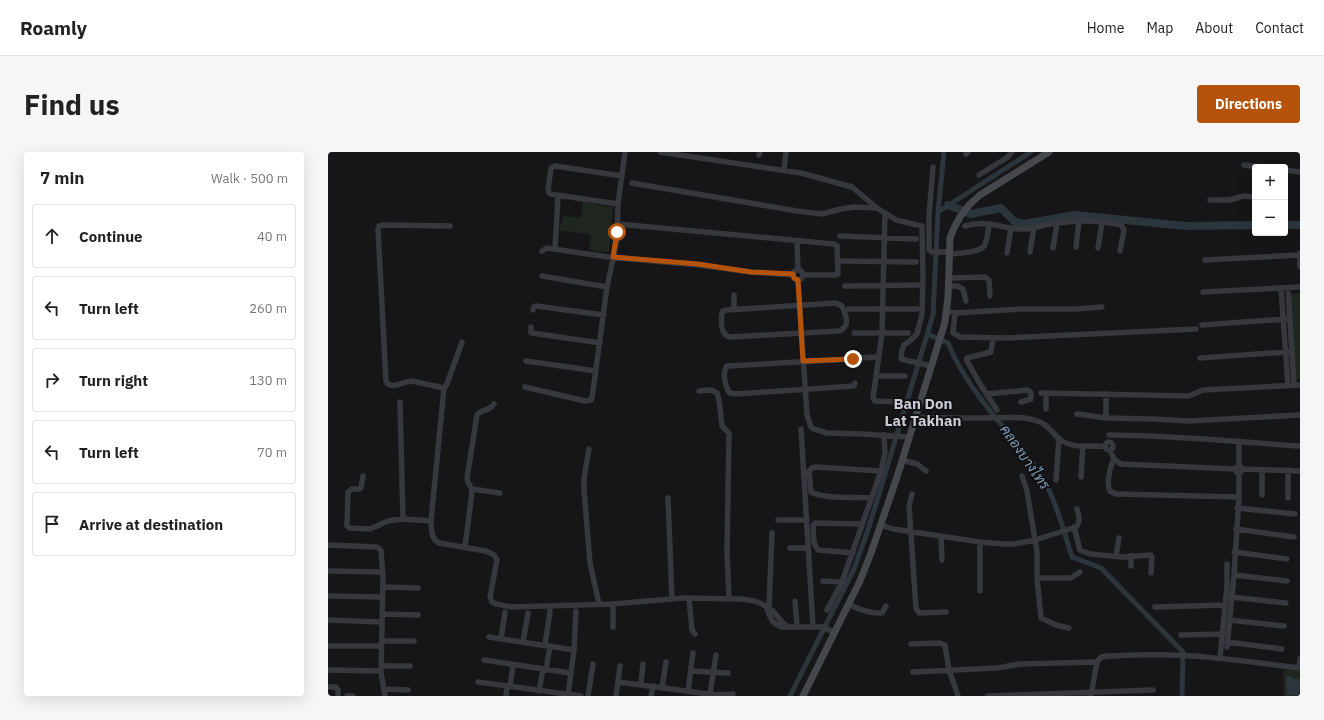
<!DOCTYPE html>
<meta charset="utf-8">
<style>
body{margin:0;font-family:"IBM Plex Sans",Sarabun,sans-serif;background:#f6f6f6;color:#222}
.controls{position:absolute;right:12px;top:12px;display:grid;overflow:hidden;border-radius:4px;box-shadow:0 4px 16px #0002}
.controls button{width:36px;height:36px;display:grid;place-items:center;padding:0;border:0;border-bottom:1px solid #e0e0e0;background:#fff;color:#222;font:20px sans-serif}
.stop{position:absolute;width:12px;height:12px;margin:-9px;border:3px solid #b45309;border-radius:50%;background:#fff}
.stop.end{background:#b45309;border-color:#fff;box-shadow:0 1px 4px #0008}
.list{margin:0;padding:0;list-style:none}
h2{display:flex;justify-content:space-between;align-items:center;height:52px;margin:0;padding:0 16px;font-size:17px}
h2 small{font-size:13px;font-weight:400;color:#767676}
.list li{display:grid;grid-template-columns:26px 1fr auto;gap:12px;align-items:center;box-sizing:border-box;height:64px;margin:0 8px 8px;padding:0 8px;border:1px solid #e0e0e0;border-radius:4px}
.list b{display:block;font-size:15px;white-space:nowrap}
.list em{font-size:13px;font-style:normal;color:#767676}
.icon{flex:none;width:22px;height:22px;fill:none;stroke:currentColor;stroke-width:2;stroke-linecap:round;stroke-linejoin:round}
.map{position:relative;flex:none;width:972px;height:544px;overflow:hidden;border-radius:4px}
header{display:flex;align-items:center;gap:24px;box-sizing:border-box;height:56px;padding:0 20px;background:#fff;border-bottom:1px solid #e0e0e0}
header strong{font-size:19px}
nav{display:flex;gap:22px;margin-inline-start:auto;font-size:14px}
.intro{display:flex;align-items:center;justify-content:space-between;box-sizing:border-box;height:96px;padding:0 24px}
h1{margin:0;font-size:28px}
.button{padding:10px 18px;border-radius:4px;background:#b45309;color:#fff;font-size:14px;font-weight:700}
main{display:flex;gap:24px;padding:0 24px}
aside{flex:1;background:#fff;border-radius:4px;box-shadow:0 4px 16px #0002}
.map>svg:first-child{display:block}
.green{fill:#1e261f}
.water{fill:#2c353c}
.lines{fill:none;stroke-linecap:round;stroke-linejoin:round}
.canal{stroke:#2c353c;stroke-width:5}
.river{stroke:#2c353c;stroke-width:8}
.street{stroke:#37383d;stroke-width:5.5}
.secondary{stroke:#45474d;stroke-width:7}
.route{stroke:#b45309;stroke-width:5}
.labels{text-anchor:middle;stroke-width:4;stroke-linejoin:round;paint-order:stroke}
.water-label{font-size:14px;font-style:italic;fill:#7f9bb3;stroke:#111113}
.quarter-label{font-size:15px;font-weight:bold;fill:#c9ccd4;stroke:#111113}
</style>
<header>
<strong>Roamly</strong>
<nav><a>Home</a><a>Map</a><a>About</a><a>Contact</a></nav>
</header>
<div class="intro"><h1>Find us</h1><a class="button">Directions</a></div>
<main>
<aside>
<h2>7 min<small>Walk · 500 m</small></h2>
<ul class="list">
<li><svg class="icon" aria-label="ahead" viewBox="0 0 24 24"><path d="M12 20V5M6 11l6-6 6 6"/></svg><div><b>Continue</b></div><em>40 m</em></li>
<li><svg class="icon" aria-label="left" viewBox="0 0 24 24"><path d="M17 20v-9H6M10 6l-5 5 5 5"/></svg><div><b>Turn left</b></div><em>260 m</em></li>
<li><svg class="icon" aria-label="right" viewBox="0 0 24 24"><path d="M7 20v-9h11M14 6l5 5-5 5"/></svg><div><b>Turn right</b></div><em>130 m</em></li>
<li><svg class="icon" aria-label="left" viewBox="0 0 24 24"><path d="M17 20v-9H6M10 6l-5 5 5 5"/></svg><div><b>Turn left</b></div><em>70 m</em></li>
<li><svg class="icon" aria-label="arrive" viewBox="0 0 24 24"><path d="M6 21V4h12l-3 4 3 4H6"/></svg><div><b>Arrive at destination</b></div></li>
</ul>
</aside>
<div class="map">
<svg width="972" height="544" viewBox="0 0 972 544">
<rect width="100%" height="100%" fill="#161618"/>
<path class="green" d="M255,50L285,55L281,99L275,100L261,98L263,83L231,78L235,64L253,66Z
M972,141V227L965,228L958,142Z
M972,516V544H956L955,518Z"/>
<path class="water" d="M958,524H962L967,528L972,526V544L959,543Z"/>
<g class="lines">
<path class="canal" d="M610,60L703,0
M599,182L620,191C637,233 669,266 696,301C702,308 708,315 713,323C728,348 735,377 744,405L773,416L855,500L854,544
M462,544L526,417L541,375L605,163L610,60L616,0"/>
<path class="river" d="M620,53L643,62L673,56L687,70L696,72L747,63L858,74L927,73
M957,73H972"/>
<path class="street" d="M332,0L473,21L524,35L549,56L568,68L594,74L595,124L594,162L589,182L583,188L576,193L574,198L573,207L603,214
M638,2L640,0
M431,3L432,0
M916,13L931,15
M605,15L601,63V98L604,100H621
M456,18L458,0
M957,18L972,20
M651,23L680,5L684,0
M304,31L469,59L494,62L513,57L526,55L549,56
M882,48H901L916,44L927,45
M290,52L222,42L220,38L223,16L227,14L294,24
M557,61L554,181L545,246L547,249L571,250
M290,72L506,92L509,94L510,122L508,123H475
M122,74L55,73L51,74L50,77L58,229C62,239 76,229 84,229L116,236L103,369C104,378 102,386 111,391L158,399L166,403L169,408L162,445L164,450L168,452L183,455L285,452L355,446L413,447L427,449L438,454C442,464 443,472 454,475H495L507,481
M637,74C645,72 653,71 661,72C672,73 684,78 695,77C706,77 717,72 728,71C749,68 772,68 793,73L796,78L792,99
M512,84L588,87
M469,89L470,118
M748,95L751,69
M725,96L729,71
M770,96L774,70
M227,97L230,44
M214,99L219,96L280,105L370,113L423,120L465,123
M702,100L706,75
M679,101L683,76
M972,101V115
M621,102C630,101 651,101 656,94C660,88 660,78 661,72
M877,108L972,103
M514,109L588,110
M465 123a5 5 0 1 1 10 0a5 5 0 1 1-10 0Z
M214,124L279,135
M621,126L657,125L661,128L662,144
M470,128L479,263L483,275L486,277L499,281L535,282L581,285
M517,134L590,133
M621,134H629L635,137L638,149
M953,136L960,234
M960,136L966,233
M875,140L972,135
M406,143V157
M508,151L514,154C518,163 523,175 511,179L402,185C392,183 393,169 394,161L395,159L399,158Z
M521,157H589
M205,158L206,155L208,154L276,163
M619,159L627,161L694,157H748L774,155
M627,161L625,181L632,185L680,186L868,177
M874,173L958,167
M203,175V181H204L272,191
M526,181H580
M665,187L663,200L639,206V209L652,232L669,258
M531,206L551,205
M872,206L960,200
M198,209L268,219
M526,213L525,208L524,207L399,214C394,220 397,235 402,241L408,242L526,234L527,231
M548,224H577
M197,235L257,249L263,248L264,246L279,135L289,88L290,52L297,0
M116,236L119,232L134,190
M371,239L383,238L389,241L391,248L394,274L401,281L399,399L401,447
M713,241L861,244L875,238L972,233
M718,241V257
M658,242L700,238L703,241V247L693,250
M72,250L75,367
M749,262L778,266L825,267L861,269L972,263
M587,265C608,266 630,266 651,266C669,266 695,263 712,270C720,273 724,280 730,286C743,297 760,294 777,294
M778,266V242
M473,277L485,474
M781,283C845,283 908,290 972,294
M777 294a4 4 0 1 1 8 0a4 4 0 1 1-8 0Z
M911,291V314
M261,297L256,326V338L262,411L271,452
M782,298L786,307L793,312L907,317
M786,307C782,314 778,333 782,339C784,341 786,341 788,342L911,345
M574,308L589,312L598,319
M914,317L913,320L911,321L908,320L907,317L908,315L911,314L913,315L914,317L972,319
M934,318V343
M960,318V346
M35,324L33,336L31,337H24L20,340L19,374L21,376L42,377L60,369L66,368L75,367L103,369
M694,324L699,339L709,400V426L713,466L728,473L741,476
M753,325L755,294
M728,328L731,286
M144,337L172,341
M584,342L581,354L588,456L591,461L618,460
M340,346L344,447
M542,346C529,345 493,347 483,340L481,319L484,316L488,315L553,319
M909,356L967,362
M450,368H479
M553,373L565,377L652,390L676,392H686L707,388L748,375C753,370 751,364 749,357
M746,375L752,398L762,402L794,405L823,403L824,406L823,421
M908,377L966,385
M613,384L614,408
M0,393L48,395L51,396L53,399L55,424L53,521L57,544
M137,395L144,340C144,334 139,332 139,326L149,263C153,257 161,260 166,252
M462,396H480
M906,400L959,407
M525,401L490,398L486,391L485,374L487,371L534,372
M788,404L791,386
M803,414V404
M0,419L54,420
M906,423L959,429
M709,426H743L752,420
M495,429L514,430
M55,435L90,436
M652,439V390
M0,444L54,445
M903,445L958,451
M361,446L364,478L367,482
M467,449L469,474
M285,452V475
M520,452C530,457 542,462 554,461L558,454
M438,454C449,459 449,469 461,475
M441,455L444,381
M827,455L897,453
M499,458L514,430L553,319L557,301L556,283
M54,462L90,463
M0,468L54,470
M901,468L956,474
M853,483L895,482
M161,485L246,498
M173,487L177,460
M54,489H86
M195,490L200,461
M899,490L954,497
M583,492L612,491L617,493L621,518L630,544
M217,493L222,459
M0,494H53
M899,495L906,423L911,345V321
M892,506L899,434V412
M156,508L242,521
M53,514H82
M971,516L972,507
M0,518L53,519
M218,518L222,494
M363,519L400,521
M585,520L669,516L692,512L769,510
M150,530L253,544
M290,530L388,543L405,542
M313,532L315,512
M0,535H8L10,538V544
M182,535L185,513
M334,536L338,510
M56,537L80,538
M211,539L215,517
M360,539L365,501
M382,542L388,503
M240,543L246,498L248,459
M19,544H25
M178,544L179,534
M260,544L265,512
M288,544L292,514
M323,544L325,534
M660,544L825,538
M763,544L769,510L773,505L781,504C802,503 822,502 843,503C886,504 929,511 972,516"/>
<path class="secondary" d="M475,544L532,429L543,401L569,325L617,170L620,145L622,86L626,76L632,65L641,53L652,43L721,0"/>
</g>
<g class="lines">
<path class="route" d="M289,80L285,105L370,112L423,120L465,122L466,126L470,128L475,209L525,207"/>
</g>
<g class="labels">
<g class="water-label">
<text transform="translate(697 305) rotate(55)" y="5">คลองบางไทร</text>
</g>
<g class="quarter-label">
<text x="595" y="257">Ban Don<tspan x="595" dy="17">Lat Takhan</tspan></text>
</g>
</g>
</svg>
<div class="controls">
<button>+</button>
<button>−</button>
</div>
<div class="stop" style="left:289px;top:80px"></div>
<div class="stop end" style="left:525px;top:207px"></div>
</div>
</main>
